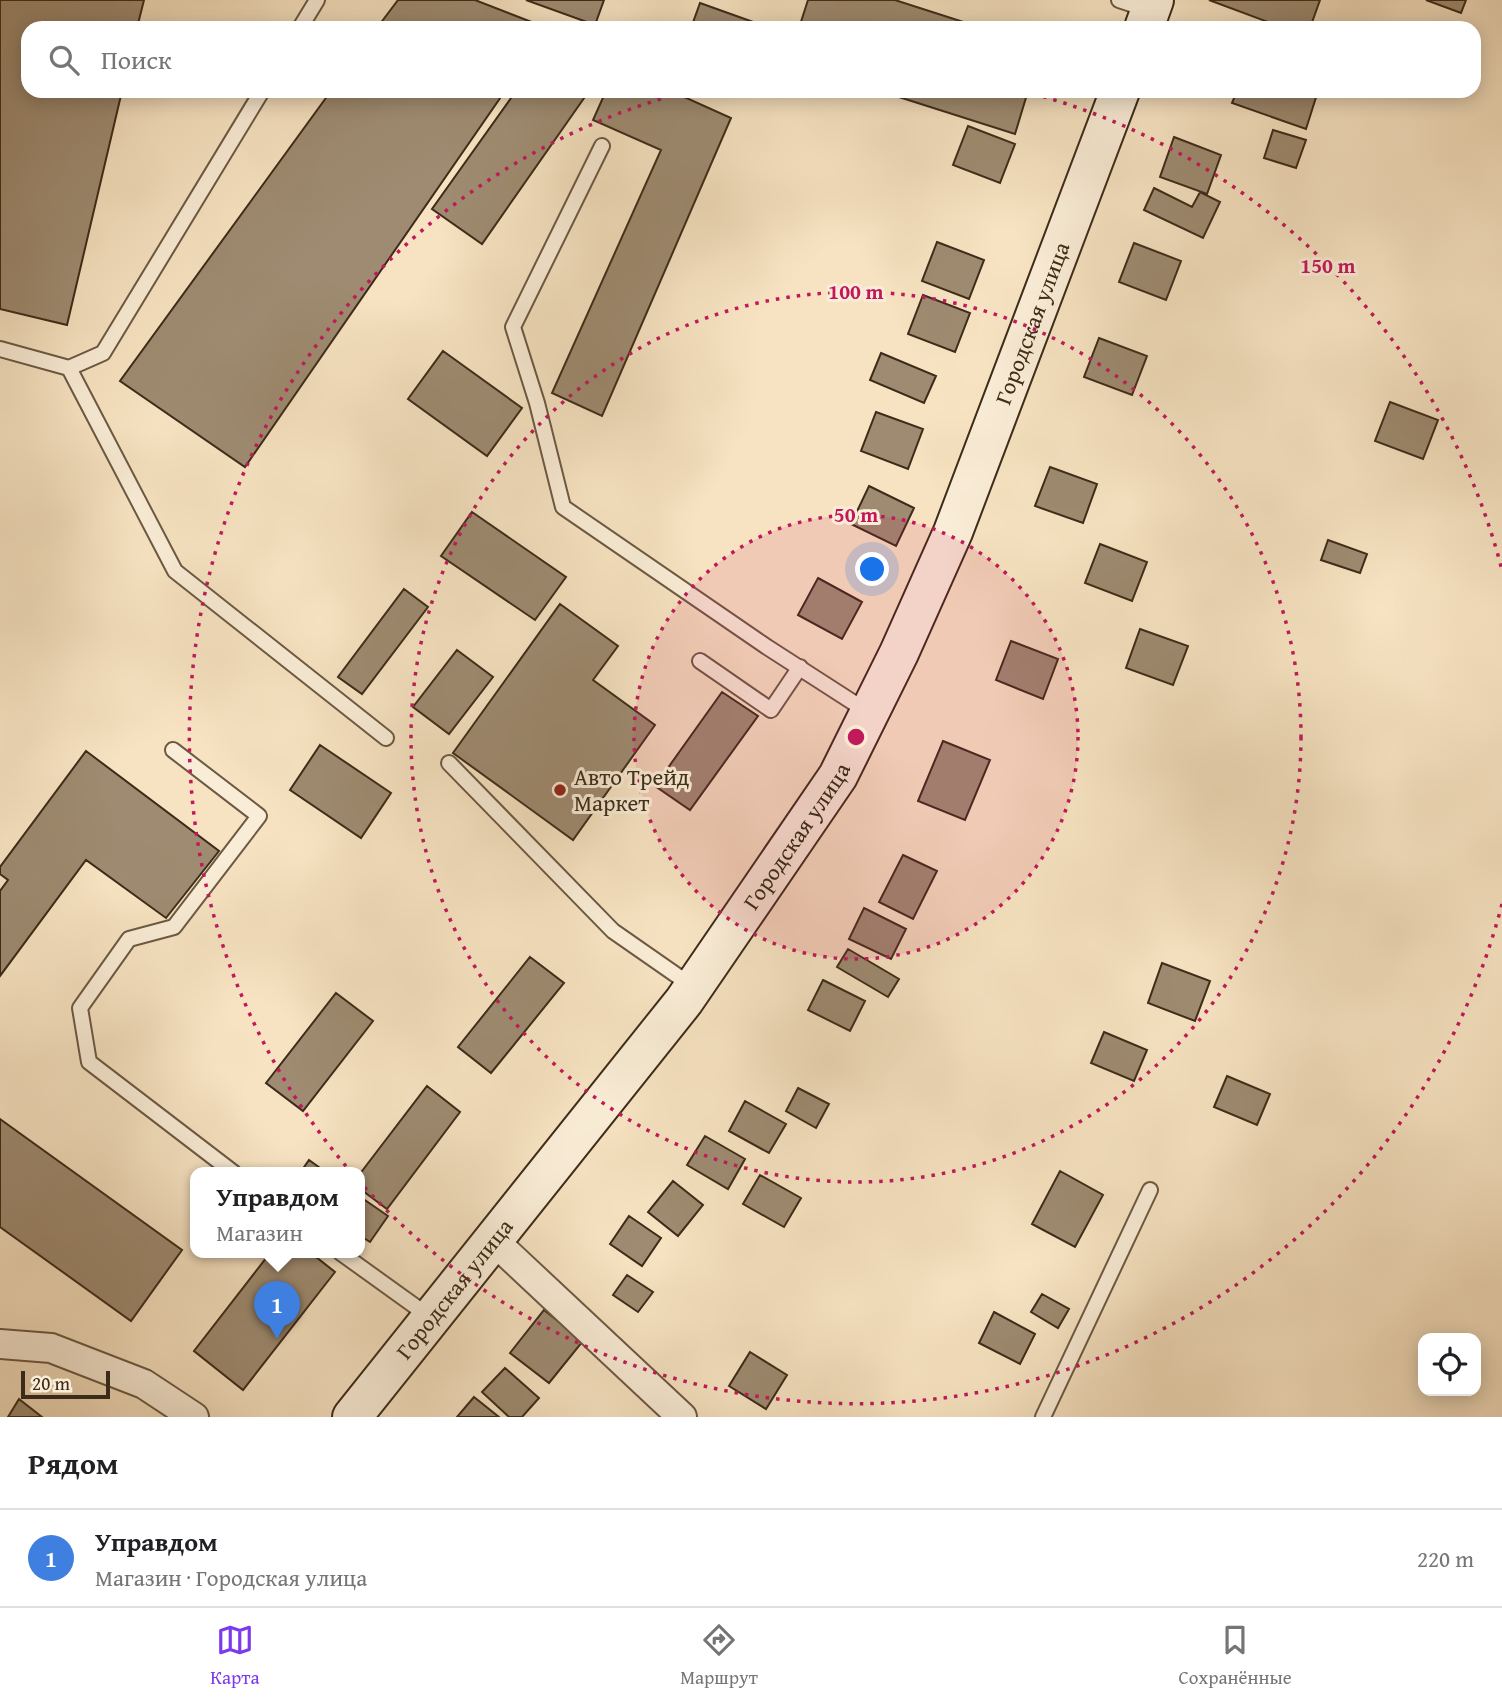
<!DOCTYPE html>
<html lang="ru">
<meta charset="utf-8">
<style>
body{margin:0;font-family:"Gentium Book Plus",serif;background:#f2f2f2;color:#202124}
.controls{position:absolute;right:21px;bottom:21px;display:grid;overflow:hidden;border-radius:14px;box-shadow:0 4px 18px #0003}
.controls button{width:63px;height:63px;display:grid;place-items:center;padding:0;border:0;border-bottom:2px solid #e0e0e0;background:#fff;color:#202124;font:35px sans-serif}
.scale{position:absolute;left:21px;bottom:18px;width:89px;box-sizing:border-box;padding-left:7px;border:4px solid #3d2b19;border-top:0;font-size:19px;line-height:24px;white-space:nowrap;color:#3d2b19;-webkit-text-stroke:5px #faedd7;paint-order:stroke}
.you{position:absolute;left:873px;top:570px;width:24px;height:24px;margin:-18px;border:5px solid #fff;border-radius:50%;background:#1a73e8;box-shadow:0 0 0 10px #1a73e833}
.badge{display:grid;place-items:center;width:46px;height:46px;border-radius:50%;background:#7c3aed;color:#fff;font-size:23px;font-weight:700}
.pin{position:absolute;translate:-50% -58px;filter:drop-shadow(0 2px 4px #0008)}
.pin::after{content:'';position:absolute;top:37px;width:24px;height:21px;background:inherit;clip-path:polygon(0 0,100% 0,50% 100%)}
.popup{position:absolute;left:190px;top:1167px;width:175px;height:91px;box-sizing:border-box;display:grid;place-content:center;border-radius:14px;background:#fff;filter:drop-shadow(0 2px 5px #0005);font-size:23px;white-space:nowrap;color:#757577}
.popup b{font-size:26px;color:#202124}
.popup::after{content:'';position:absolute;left:50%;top:100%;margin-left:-14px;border:14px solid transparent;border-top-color:#fff}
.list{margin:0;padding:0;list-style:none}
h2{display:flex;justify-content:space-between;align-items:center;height:91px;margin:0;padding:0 28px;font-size:30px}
h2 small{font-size:23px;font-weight:400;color:#757577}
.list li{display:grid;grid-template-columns:46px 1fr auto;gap:21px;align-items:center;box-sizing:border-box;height:98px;padding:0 28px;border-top:2px solid #e0e0e0}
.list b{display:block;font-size:26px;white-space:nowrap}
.list p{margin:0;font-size:23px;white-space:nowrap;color:#757577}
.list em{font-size:23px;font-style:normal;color:#757577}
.icon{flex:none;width:38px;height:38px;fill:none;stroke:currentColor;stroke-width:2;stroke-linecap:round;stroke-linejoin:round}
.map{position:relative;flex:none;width:1502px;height:1417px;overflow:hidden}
.search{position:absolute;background:#fff;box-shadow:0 4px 18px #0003;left:21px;right:21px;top:21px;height:77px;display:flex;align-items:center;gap:18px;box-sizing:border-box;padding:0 24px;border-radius:21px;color:#757577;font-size:26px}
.sheet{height:189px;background:#fff}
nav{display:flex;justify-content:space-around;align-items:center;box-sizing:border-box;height:98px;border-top:2px solid #e0e0e0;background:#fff;font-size:19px;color:#757577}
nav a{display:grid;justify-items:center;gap:4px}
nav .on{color:#7c3aed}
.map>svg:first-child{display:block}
.building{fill:#9e8b71;stroke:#3d2b19;stroke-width:2}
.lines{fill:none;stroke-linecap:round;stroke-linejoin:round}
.service-casing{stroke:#6c5943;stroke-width:18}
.minor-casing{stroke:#6c5943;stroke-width:32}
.secondary-casing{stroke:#3d2b19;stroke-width:42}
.service{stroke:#faedd7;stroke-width:14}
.minor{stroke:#faedd7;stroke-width:28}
.secondary{stroke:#faedd7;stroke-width:38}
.ring{fill:none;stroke:#c2185b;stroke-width:3.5;stroke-dasharray:3.5 7}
.poi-dot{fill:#8f2418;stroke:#faedd7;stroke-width:2.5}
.labels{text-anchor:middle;stroke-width:6;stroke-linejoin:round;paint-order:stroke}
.street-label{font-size:23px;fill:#3d2b19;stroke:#faedd7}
.poi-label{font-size:23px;fill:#3d2b19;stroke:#faedd7;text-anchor:start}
.centre{fill:#c2185b;stroke:#faedd7;stroke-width:3.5}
.ring-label{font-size:21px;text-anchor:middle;font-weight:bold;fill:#c2185b;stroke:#faedd7;stroke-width:6;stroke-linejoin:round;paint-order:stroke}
</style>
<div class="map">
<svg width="1502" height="1417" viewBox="0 0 1502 1417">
<rect width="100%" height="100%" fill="#f7e3c2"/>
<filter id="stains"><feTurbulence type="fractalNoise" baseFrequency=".00286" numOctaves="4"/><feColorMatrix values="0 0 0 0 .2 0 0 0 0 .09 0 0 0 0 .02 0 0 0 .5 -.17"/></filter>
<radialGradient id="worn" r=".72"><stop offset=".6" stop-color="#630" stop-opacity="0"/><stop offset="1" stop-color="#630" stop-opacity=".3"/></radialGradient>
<path class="building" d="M0,0H144L137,28H28V91H122L67,325L0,309Z
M398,0H475L547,28H377Z
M526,0H604L595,25Z
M808,0H895L982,28H799Z
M1209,0H1320L1310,28H1284Z
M1426,0H1466L1461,13Z
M700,3L770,28H691Z
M331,91H505L245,467L120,381Z
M516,91H589L482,244L432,209Z
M606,91H671L731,118L602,416L552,393L661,150L593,120Z
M880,91H1028L1015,134Z
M1237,91H1318L1306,129L1232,103Z
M968,126L1015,144L1000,183L953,165Z
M1273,130L1306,140L1296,168L1264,158Z
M1174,137L1221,155L1207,194L1160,177Z
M1154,188L1192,207L1200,192L1220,202L1203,238L1144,210Z
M937,242L984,260L969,299L922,281Z
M1134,243L1181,261L1166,300L1119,282Z
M923,295L970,313L955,352L908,334Z
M1099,338L1147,356L1132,395L1084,377Z
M443,351L522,408L487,456L408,399Z
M881,353L936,376L924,403L870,380Z
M1390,402L1438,420L1423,459L1375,441Z
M876,412L923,429L908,469L861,451Z
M1050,467L1097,484L1083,523L1035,506Z
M869,486L914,508L896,546L851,524Z
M472,512L566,577L535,620L441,556Z
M1328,540L1367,554L1360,573L1321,560Z
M1100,544L1147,562L1132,601L1085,583Z
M818,578L862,602L842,639L798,615Z
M404,589L428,607L362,694L338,677Z
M560,604L618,646L593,680L655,725L573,840L453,753Z
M1140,629L1188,646L1173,685L1126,668Z
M1011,641L1058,659L1043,699L996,680Z
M457,650L493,677L449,734L413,707Z
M722,692L758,716L690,810L655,786Z
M943,741L990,760L965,820L918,801Z
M320,745L391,793L361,838L290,790Z
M86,751L219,851L166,918L86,860L0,976V891L8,880L0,874V867Z
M903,855L937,871L913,919L879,902Z
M864,908L906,929L891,959L849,939Z
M848,949L899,979L888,997L837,967Z
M530,957L564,983L491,1073L458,1047Z
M1162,963L1210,981L1195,1021L1148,1003Z
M823,980L865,1001L850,1031L808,1010Z
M336,993L373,1021L303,1111L266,1083Z
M1104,1032L1147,1050L1134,1081L1091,1063Z
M1227,1076L1270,1094L1257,1125L1214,1107Z
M427,1086L460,1112L387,1209L359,1188V1175Z
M798,1088L829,1104L816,1128L786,1111Z
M745,1101L786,1124L769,1153L729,1131Z
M0,1119L182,1250L131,1321L0,1227Z
M705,1136L745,1159L728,1189L687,1165Z
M309,1160L327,1173H300Z
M1060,1171L1103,1195L1075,1247L1032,1224Z
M760,1175L801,1198L784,1227L743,1204Z
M673,1181L703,1205L678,1236L648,1212Z
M359,1196L388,1216L370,1242L359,1235Z
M629,1216L661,1238L642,1266L610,1244Z
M270,1253H311L335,1272L243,1390L194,1351Z
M627,1275L653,1292L638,1312L613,1295Z
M1042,1294L1069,1309L1058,1328L1031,1312Z
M544,1310L583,1341L549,1383L510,1353Z
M994,1312L1035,1334L1020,1364L979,1343Z
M750,1352L787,1375L766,1409L729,1386Z
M505,1368L539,1398L522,1417H509L482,1392Z
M474,1397L499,1417H457Z
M19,1399L42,1417H8Z"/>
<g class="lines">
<g class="service-casing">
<path id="service" d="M1119,0L1149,10
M300,28L317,0
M602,146L513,327L537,403L563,507L767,647L868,712
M0,349L69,368L103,353L262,91
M69,368L175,571L386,738
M700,661L771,710L800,667
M173,750L259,816L174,927L129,939L80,1008L89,1062L234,1173
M449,763L613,931L692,986
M341,1253L430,1317
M1043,1417L1150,1190"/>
</g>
<g class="minor-casing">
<path id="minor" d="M493,1240L682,1417
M0,1344L51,1348L144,1384L194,1417"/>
</g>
<g class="secondary-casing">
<g id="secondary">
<path d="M1144,28L1154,0"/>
<path id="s1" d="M352,1417L684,1001L838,776L899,653L953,532L1120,91"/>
</g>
</g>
<use href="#service" class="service"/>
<use href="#minor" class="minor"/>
<use href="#secondary" class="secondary"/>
</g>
<circle cx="856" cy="737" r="222" fill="#c2185b" fill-opacity=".12"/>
<g class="ring">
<circle cx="856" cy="737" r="222"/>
<circle cx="856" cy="737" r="445"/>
<path d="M1502 904A667 667 0 1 1 689 91M1023 91A667 667 0 0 1 1502 570"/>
</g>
<circle class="poi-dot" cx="560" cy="790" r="7"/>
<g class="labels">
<g class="street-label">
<text dy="8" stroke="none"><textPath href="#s1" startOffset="1298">Городская улица</textPath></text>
<text dy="8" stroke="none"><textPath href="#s1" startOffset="732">Городская улица</textPath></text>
<text dy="8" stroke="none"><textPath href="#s1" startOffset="164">Городская улица</textPath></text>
</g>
<g class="poi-label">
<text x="574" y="785">Авто Трейд<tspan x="574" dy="26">Маркет</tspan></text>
</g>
</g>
<circle cx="856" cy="737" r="10" class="centre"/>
<g class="ring-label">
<text x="1328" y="273">150 m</text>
<text x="856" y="299">100 m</text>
<text x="856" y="522">50 m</text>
</g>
<rect width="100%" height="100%" filter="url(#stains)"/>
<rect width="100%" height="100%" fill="url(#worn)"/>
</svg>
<div class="controls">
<button><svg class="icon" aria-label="locate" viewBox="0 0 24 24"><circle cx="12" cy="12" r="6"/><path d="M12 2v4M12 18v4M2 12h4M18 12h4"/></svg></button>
</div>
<div class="scale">20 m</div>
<div class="you"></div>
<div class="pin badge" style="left:277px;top:1339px;background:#3f7fe0">1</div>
<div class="popup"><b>Управдом</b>Магазин</div>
<div class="search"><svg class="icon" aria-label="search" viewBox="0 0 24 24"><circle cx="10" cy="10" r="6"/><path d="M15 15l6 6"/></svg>Поиск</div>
</div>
<section class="sheet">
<h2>Рядом<small></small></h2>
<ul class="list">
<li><span class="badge" style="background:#3f7fe0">1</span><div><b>Управдом</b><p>Магазин · Городская улица</p></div><em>220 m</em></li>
</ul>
</section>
<nav>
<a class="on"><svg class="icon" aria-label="map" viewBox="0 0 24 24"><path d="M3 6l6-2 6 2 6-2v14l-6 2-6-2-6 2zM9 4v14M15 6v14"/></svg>Карта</a>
<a><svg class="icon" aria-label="directions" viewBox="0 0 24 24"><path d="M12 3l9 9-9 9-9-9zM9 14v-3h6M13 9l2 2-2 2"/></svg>Маршрут</a>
<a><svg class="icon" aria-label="saved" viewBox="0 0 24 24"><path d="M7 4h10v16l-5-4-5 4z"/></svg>Сохранённые</a>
</nav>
